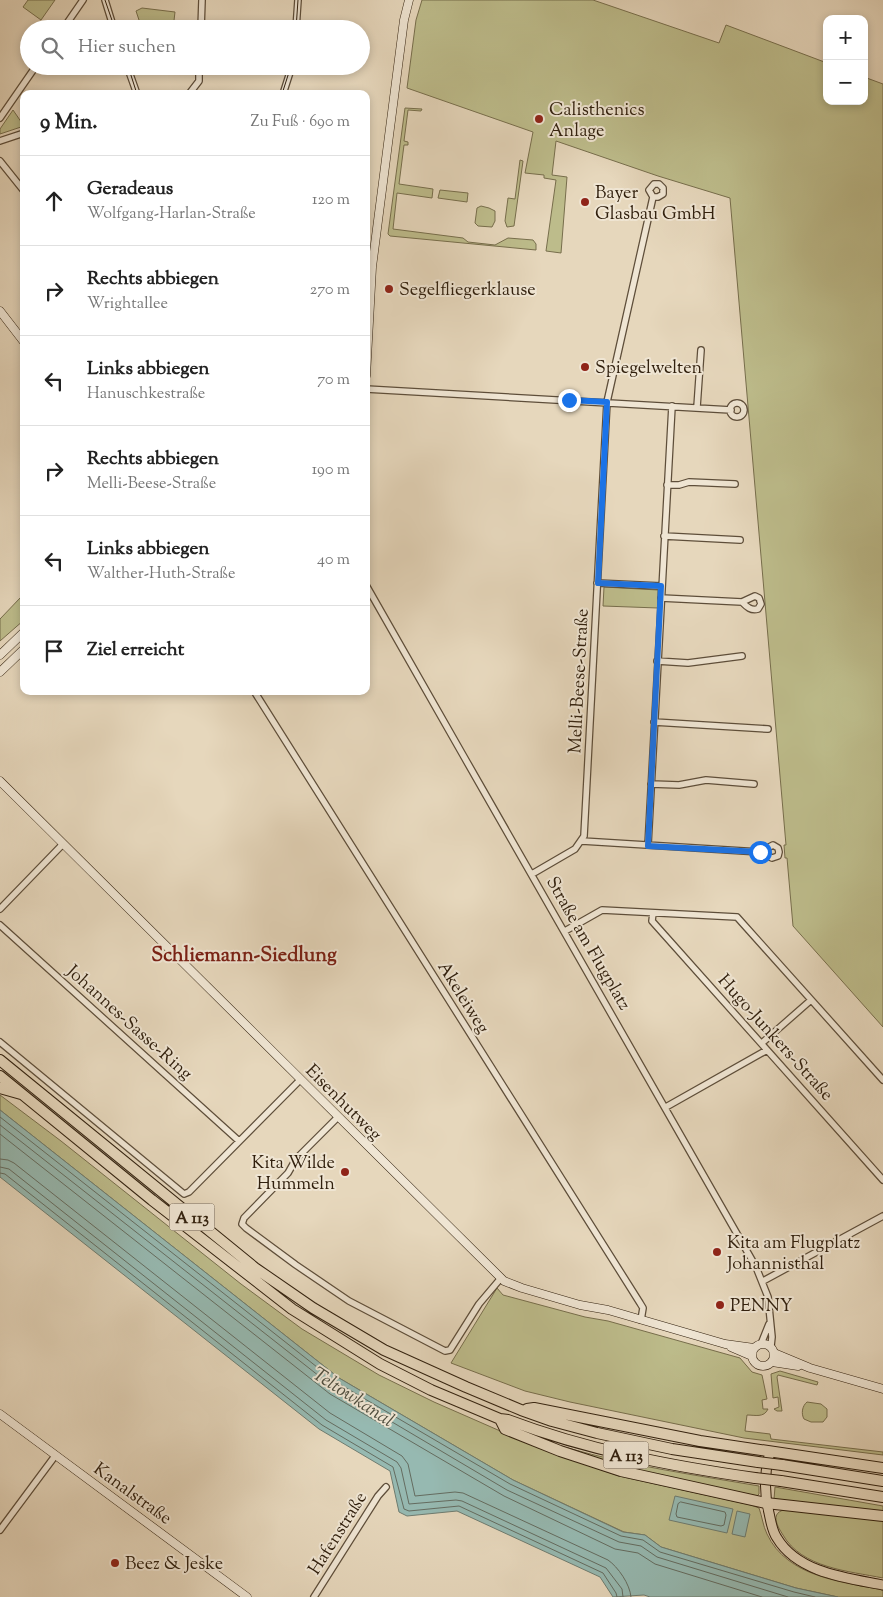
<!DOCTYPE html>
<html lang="de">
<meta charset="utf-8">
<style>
body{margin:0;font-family:"Sorts Mill Goudy",serif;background:#f6f6f6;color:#222}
.controls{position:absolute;right:15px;top:15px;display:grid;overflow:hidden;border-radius:10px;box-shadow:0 2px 8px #0003}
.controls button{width:45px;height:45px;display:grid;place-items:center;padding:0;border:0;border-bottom:1px solid #e0e0e0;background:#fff;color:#222;font:25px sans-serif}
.stop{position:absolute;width:15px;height:15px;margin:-11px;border:4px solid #1a73e8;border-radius:50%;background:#fff}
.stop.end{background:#1a73e8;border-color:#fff;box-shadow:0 1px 5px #0008}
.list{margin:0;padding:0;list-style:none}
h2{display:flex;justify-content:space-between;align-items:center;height:65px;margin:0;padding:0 20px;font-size:21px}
h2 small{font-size:16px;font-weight:400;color:#767676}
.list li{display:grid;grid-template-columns:32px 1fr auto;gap:15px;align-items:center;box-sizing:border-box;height:90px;padding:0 20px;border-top:1px solid #e0e0e0}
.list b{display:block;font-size:19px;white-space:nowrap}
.list p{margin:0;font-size:16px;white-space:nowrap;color:#767676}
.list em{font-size:16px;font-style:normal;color:#767676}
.icon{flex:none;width:28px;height:28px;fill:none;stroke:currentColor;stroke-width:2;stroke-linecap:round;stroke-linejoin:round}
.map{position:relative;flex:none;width:883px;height:1597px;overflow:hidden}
.search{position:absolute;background:#fff;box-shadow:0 2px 8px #0003;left:20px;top:20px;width:350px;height:55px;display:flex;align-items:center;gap:12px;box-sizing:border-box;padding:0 18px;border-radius:28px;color:#767676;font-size:19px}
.panel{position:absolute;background:#fff;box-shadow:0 2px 8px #0003;left:20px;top:90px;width:350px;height:605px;border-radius:10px}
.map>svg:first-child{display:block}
.green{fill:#bdbc8b;stroke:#776e4c}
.water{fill:#96b9b1;stroke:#6e7c70}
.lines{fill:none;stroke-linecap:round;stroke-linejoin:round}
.shore{stroke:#646c60;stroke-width:1}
.street-casing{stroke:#5e4e3a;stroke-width:8}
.secondary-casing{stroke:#31200e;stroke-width:9}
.primary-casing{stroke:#31200e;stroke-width:11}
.highway-casing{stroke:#31200e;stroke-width:12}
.street{stroke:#efe5d3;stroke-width:5.5}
.secondary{stroke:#efe5d3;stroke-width:8}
.primary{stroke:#e6d7bc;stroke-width:9}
.highway{stroke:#e6d7bc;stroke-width:10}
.tram{stroke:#31200e;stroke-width:1}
.highway-bridge-casing{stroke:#31200e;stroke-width:12;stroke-linecap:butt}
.highway-bridge{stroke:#e6d7bc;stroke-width:10}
.route{stroke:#1a73e8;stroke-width:6}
.poi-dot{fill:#8f2418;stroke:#efe5d3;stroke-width:2}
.labels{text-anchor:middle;stroke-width:4;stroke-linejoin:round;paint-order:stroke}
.shield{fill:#efe5d3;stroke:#6a5b49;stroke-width:1}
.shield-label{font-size:16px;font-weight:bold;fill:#31200e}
.poi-label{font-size:18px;fill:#31200e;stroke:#efe5d3;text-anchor:start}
.street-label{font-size:18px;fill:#31200e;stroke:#efe5d3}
.water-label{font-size:19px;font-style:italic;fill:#4f4e3f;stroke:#efe5d3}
.quarter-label{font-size:20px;font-weight:bold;fill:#7a1f14;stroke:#efe5d3}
</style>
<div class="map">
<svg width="883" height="1597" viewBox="0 0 883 1597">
<rect width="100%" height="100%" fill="#e6d7bc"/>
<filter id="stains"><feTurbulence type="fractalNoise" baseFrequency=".004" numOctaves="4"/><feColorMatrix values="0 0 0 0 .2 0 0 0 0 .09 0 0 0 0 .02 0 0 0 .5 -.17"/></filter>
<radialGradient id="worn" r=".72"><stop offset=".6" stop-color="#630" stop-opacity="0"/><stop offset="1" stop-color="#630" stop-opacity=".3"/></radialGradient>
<path class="green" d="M28,0H55L41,20L23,7Z
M422,0H593L719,43L726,25L827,63V101H864V77L883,84V1027L793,926L787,858H785L784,845H786L730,198L658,176L556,141L552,175L567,177L561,253L546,251L556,180L544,178V175L525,173L533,132L407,88L416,20Z
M142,8L175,12L173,29H142L136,11Z
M405,108L422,109L421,111L408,110L404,141L408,142V145H404L399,184L433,189L432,198L397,193L393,229L463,238L468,242L495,245L508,238L533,240L536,244V250L390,236L388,234Z
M13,110L24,126L0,134V129Z
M520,160L523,161L514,226L507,227L505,221L508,198L515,199Z
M440,190L468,193L467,202L438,198Z
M481,206L489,208L495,211V221L492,227L478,226L475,223L477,208Z
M604,587L658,590V608L603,606Z
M21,597L24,600V620L0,641V619Z
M0,1095L61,1141L241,1284L302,1329L379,1375L434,1402L539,1448L619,1476L751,1505L759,1508C762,1516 763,1526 767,1534C787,1577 842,1582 883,1590V1597H838L796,1588L661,1547L645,1535L624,1532L513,1480L339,1378L0,1110Z
M497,1288L503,1295L585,1317L608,1321L740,1358L752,1372L762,1375L767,1399L762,1400L763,1409H768C764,1418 755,1415 747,1415L745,1431L770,1434L771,1439L883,1452V1455L744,1438L570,1402L525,1391L451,1363Z
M780,1371L818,1382L817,1385L778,1375L777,1377L782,1411H777L774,1409L779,1407L778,1397L773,1398L771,1374Z
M807,1402L821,1404L827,1409V1417L823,1422H811L804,1419C801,1414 802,1406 807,1402Z
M568,1448C631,1466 695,1475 759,1486V1494L757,1496L625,1468L568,1450Z
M775,1487L883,1506V1513L774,1499Z
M788,1509L881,1520L883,1522V1578C848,1571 802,1568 783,1535C780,1530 777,1526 776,1520C775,1512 782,1510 788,1509Z"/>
<path class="water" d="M0,1110L339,1378L513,1480L623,1532L645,1535L661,1547L796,1588L838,1597H650L644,1595L613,1597L600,1577L457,1511L407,1516L399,1512L390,1471L319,1429L0,1177Z
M675,1496L733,1509L727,1533L669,1520Z
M737,1511L750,1514L745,1537L732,1534Z"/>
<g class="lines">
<path class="shore" d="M0,1117L336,1382L510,1484L621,1536L643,1540L660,1552L794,1592L815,1597
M0,1125L333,1387L507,1490L619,1542L641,1546L657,1557L788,1597
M0,1134L330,1394L504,1496L615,1549L638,1553L655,1564L762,1597
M0,1159L8,1160L14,1163L330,1413L402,1456L408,1464L415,1496L455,1492L463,1493L608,1560C618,1567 630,1584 631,1597
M0,1167L9,1169L326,1420L397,1462L401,1468L409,1504L456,1500L462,1501L606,1568L622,1589L623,1597
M0,1173L5,1174L322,1425L393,1467L404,1509L409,1511L459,1506L603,1573L616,1593L617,1597
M681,1502L725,1512L726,1515L724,1525L721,1526L677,1517L676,1514L678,1504Z"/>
<g class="street-casing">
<path id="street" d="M105,0L114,29
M63,29L83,0
M201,29L202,0
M296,29L298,0
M127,66L137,94
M189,94L199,81V66
M283,94L292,66
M0,118L36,66
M0,141L24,133
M0,161L24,191
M366,389L731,410
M730 410a7 7 0 1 1 14 0a7 7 0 1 1-14 0Z
M697,407L701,350
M667,485H679L689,482L735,484
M664,536L740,540
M597,583L661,586
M366,585C495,813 628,1039 756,1267L768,1297L772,1337L771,1346
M661,598L742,602L755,596L759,598L761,604L758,609C751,611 747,607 742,602
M657,661L688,663L742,656
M254,691L640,1303L643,1308L641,1320
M654,722L768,729
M651,784L679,785L706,780L754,784
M582,841L760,852L773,845L778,848L779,852L778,856L772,858L760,852
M648,845L672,406
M532,874L575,849L584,836L607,402L653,197L649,190L654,184H659L663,188V194L658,197H653
M0,909L62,845
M653,913L652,921L883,1180
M0,925L239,1141
M565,931L602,910L737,917L883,1080
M0,1042L184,1194L189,1192L300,1080
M762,1043L811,1000
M666,1107L767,1050
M338,1117L296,1159L288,1173L244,1218L242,1224L246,1228L296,1265L349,1301L445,1351L450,1350L479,1304L501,1278
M763,1281L883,1216
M761,1344L769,1324
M0,1530L55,1456
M314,1597L378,1496L386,1487"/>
</g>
<g class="secondary-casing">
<path id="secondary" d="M0,311L24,342
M366,376L372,267L404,20L409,0
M0,655L24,632
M0,672L24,649
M0,781L504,1281L522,1288L580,1305L608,1310L725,1344L754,1348
M752 1355a11 11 0 1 1 22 0a11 11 0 1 1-22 0Z
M731,1347L752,1356
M774,1353L810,1368L883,1389
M772,1362L798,1366
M0,1414L247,1597"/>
</g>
<g class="primary-casing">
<path id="primary" d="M769,1456C764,1476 764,1493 769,1513C771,1522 772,1531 777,1538C798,1573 847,1578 883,1585"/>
</g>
<g class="highway-casing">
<path id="highway" d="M0,1060L255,1268L313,1308L384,1350L466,1387L521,1410L552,1421L597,1433L672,1449L758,1462
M0,1076L152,1200L292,1309L380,1364L431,1390L500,1419L508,1420C587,1450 671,1466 755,1478
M0,1088L21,1094
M527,1409L534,1408L700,1441L883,1468
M500,1419L505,1429L560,1451L621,1471L766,1503L883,1516
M782,1465L883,1481
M781,1481L883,1497"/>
</g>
<use href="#street" class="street"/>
<use href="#secondary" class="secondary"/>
<use href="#primary" class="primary"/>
<use href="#highway" class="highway"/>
<path class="tram" d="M105,0L115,29
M296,29L298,0
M128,66L137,94
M282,94L291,66"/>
<g class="highway-bridge-casing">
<path id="highway-bridge" d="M758,1462L782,1465
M755,1478L781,1481"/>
</g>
<use href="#highway-bridge" class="highway-bridge"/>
</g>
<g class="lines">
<path class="route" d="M569,400L607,402L598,583L661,586L648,846L760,852"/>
</g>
<g class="poi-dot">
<circle cx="539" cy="119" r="5"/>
<circle cx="585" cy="202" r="5"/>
<circle cx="389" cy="289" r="5"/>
<circle cx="585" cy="367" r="5"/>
<circle cx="345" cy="1172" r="5"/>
<circle cx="717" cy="1252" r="5"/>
<circle cx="720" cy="1305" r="5"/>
<circle cx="115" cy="1563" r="5"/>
</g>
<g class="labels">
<g class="shield">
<rect x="169.5" y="1203.5" width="45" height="27" rx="4"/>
<rect x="603.5" y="1441.5" width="45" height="27" rx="4"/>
</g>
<g class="shield-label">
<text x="192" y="1223">A 113</text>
<text x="626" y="1461">A 113</text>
</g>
<g class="poi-label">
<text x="549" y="115">Calisthenics<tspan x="549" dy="21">Anlage</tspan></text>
<text x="595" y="198">Bayer<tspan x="595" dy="21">Glasbau GmbH</tspan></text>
<text x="399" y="295">Segelfliegerklause</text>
<text x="595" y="373">Spiegelwelten</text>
<text x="335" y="1168" text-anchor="end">Kita Wilde<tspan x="335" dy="21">Hummeln</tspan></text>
<text x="727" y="1248">Kita am Flugplatz<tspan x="727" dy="21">Johannisthal</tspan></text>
<text x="730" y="1311">PENNY</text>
<text x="125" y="1569">Beez &amp; Jeske</text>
</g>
<g class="street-label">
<text transform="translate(578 681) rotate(-87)" y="6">Melli-Beese-Straße</text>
<text transform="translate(589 943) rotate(60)" y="6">Straße am Flugplatz</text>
<text transform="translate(464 997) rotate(58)" y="6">Akeleiweg</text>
<text transform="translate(130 1022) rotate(42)" y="6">Johannes-Sasse-Ring</text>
<text transform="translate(776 1037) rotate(48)" y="6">Hugo-Junkers-Straße</text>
<text transform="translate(344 1102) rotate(45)" y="6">Eisenhutweg</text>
<text transform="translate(133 1493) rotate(36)" y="6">Kanalstraße</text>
<text transform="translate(337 1533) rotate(-58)" y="6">Hafenstraße</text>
</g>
<g class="water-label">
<text transform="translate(354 1396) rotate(33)" y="7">Teltowkanal</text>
</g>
<g class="quarter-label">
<text x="244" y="961">Schliemann-Siedlung</text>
</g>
</g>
<rect width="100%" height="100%" filter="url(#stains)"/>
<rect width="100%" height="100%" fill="url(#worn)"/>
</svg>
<div class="controls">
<button>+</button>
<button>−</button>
</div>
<div class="stop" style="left:760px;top:852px"></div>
<div class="stop end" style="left:569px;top:400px"></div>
<div class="search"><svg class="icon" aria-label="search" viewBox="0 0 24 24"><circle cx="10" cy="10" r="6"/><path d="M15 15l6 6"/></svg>Hier suchen</div>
<section class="panel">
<h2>9 Min.<small>Zu Fuß · 690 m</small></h2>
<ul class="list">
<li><svg class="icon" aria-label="ahead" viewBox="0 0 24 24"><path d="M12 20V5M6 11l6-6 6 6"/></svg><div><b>Geradeaus</b><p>Wolfgang-Harlan-Straße</p></div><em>120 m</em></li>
<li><svg class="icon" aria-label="right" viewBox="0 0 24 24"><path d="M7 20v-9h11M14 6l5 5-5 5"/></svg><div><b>Rechts abbiegen</b><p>Wrightallee</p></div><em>270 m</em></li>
<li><svg class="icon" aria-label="left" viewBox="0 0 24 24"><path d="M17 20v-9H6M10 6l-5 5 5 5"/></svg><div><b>Links abbiegen</b><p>Hanuschkestraße</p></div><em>70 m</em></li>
<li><svg class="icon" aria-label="right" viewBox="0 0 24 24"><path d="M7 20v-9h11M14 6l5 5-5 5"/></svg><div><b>Rechts abbiegen</b><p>Melli-Beese-Straße</p></div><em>190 m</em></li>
<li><svg class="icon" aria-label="left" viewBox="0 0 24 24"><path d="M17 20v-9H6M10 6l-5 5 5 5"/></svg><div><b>Links abbiegen</b><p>Walther-Huth-Straße</p></div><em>40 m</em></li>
<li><svg class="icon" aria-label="arrive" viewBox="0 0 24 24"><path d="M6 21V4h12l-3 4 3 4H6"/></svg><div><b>Ziel erreicht</b></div></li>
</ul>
</section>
</div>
